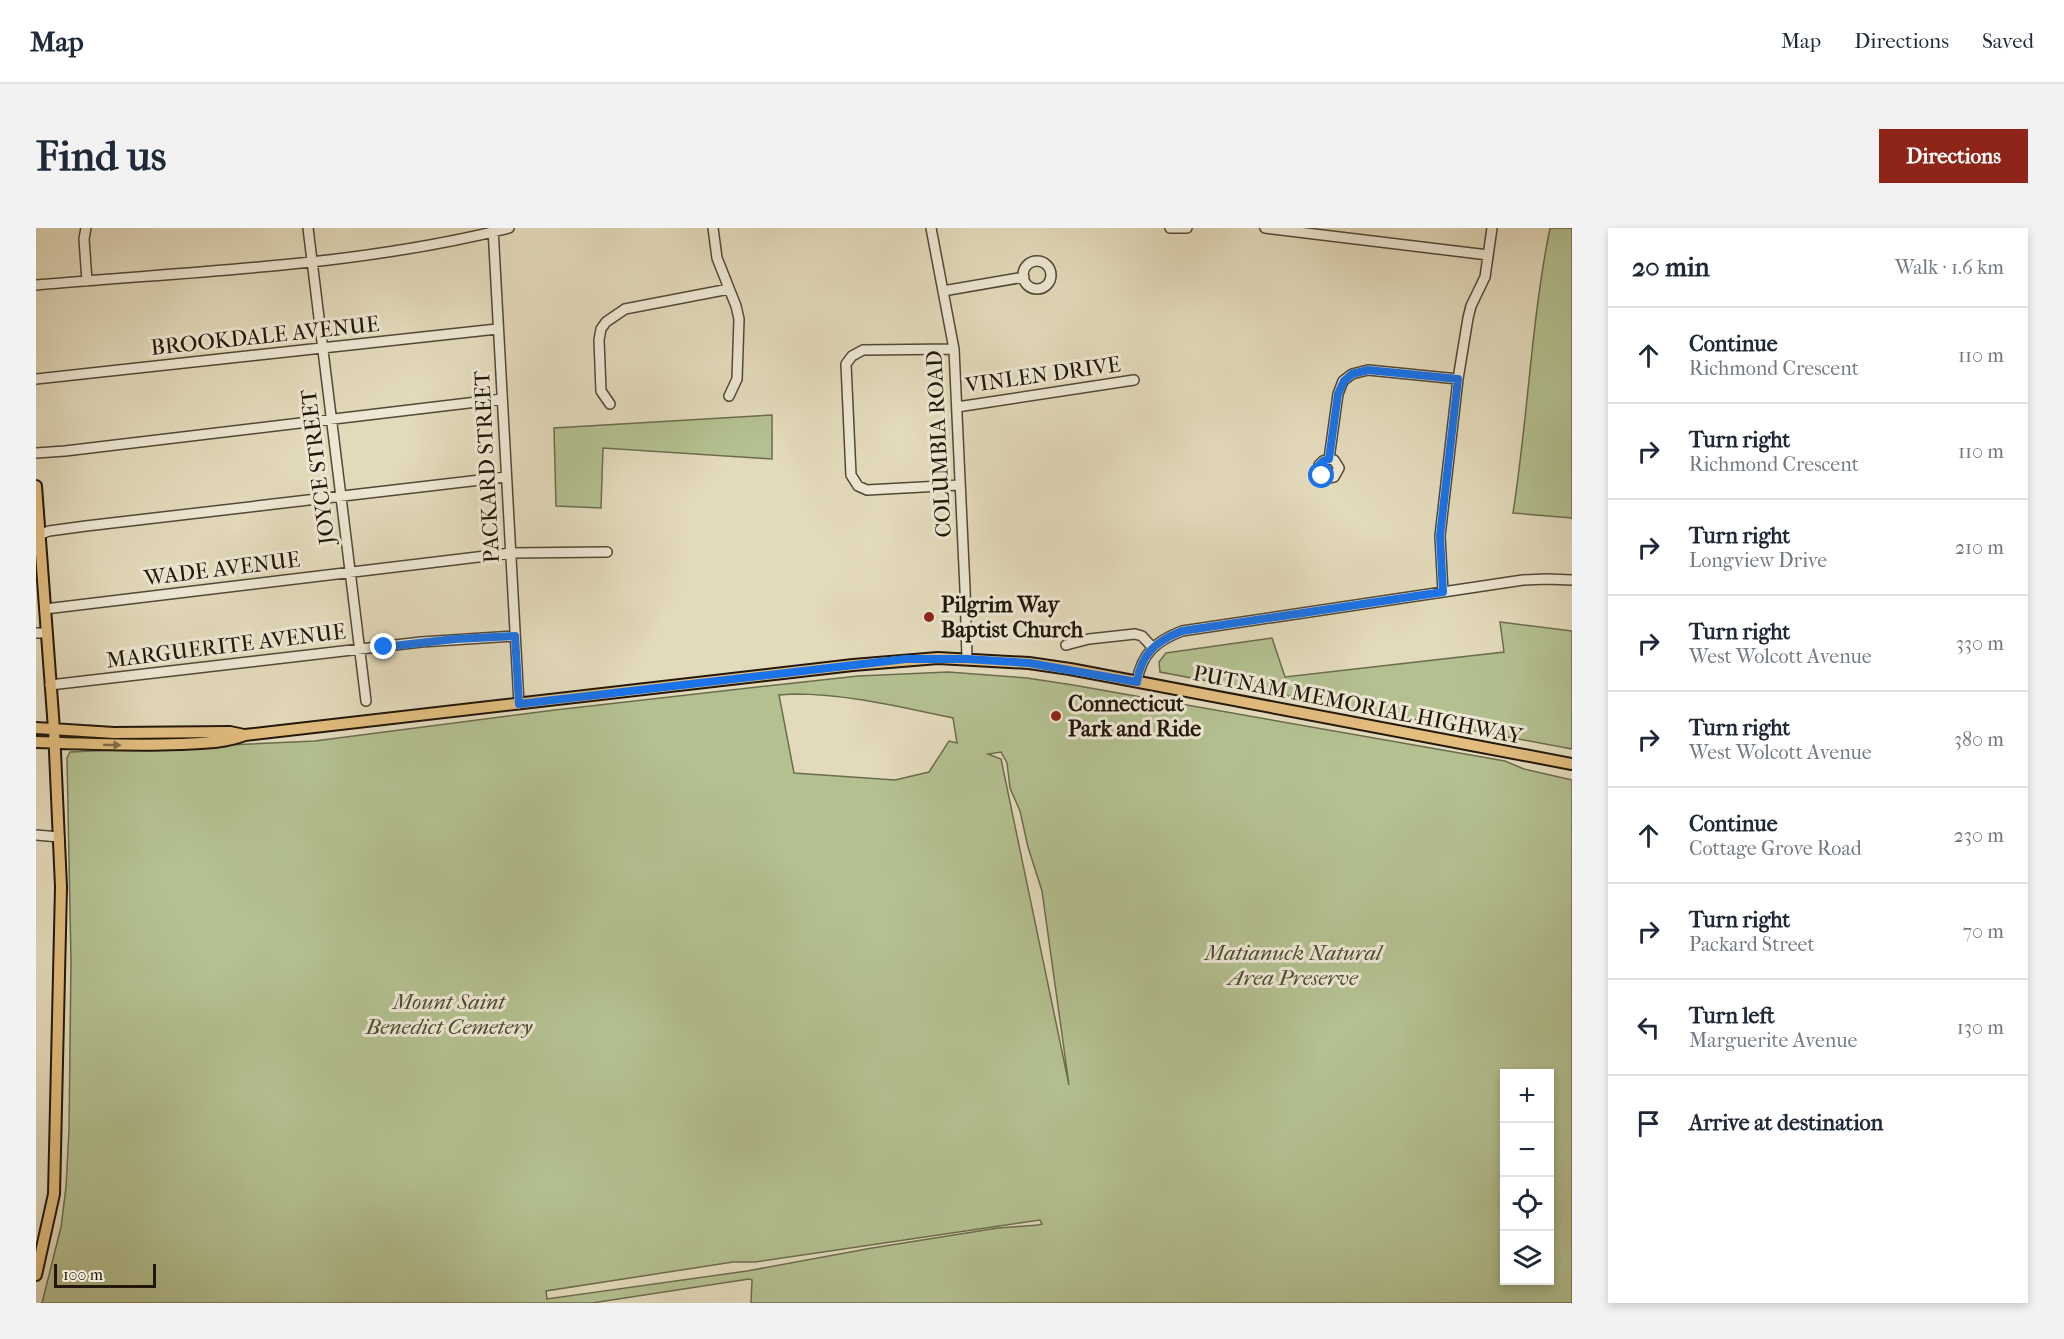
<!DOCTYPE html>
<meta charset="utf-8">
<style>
body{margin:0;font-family:"IM FELL French Canon",serif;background:#f2f2f3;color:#1f2937}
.controls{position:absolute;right:18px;bottom:18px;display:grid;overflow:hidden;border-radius:0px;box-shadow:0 3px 9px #0003}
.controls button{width:54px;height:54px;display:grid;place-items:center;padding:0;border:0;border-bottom:2px solid #e0e1e3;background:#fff;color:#1f2937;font:30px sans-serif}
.scale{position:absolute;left:18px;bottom:15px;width:102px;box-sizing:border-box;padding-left:6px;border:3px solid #221709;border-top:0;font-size:16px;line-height:21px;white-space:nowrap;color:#221709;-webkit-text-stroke:4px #ede7d3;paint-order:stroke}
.stop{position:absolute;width:18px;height:18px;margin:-14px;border:4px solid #1a73e8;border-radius:50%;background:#fff}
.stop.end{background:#1a73e8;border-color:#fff;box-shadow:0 2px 6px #0008}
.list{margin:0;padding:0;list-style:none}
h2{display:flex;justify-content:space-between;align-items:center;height:78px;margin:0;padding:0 24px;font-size:26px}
h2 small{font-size:20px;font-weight:400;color:#747a83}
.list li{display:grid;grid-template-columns:39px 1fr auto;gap:18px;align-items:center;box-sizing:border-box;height:96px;padding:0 24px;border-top:2px solid #e0e1e3}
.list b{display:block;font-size:22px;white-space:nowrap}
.list p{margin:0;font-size:20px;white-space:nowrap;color:#747a83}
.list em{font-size:20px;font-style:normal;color:#747a83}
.icon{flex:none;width:33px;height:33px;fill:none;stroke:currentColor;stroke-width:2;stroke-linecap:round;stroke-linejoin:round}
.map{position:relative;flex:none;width:1536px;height:1075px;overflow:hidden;border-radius:0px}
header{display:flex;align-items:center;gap:36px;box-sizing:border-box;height:84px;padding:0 30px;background:#fff;border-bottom:2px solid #e0e1e3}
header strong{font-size:28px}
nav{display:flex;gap:33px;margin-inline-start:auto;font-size:21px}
.intro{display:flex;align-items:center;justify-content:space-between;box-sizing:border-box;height:144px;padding:0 36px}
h1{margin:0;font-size:42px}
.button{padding:15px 27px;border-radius:0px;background:#8f2418;color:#fff;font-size:21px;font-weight:700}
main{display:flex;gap:36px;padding:0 36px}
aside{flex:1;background:#fff;border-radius:0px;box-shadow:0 3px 9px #0003}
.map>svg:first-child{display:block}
.green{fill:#b4c090;stroke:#6b6c4c;stroke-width:1.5;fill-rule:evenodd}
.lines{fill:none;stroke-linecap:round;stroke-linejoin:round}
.minor-casing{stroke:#524836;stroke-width:12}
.major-casing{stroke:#221709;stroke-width:14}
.minor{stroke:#ede7d3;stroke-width:9}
.major{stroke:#e2bd7e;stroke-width:10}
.oneway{fill:#826a44}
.route{stroke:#1a73e8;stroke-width:8}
.poi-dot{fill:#8f2418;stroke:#ede7d3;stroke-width:2}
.labels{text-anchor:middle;stroke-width:6;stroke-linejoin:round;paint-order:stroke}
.street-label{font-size:22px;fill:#221709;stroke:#ede7d3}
.poi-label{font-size:22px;font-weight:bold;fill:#221709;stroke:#ede7d3;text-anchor:start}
.park-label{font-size:22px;font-style:italic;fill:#4e4a32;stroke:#ede7d3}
</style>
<header>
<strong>Map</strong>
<nav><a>Map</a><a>Directions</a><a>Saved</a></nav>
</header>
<div class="intro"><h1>Find us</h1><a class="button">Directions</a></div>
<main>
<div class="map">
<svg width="1536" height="1075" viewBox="0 0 1536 1075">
<rect width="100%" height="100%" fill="#e3dabb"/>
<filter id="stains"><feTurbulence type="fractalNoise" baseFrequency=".00333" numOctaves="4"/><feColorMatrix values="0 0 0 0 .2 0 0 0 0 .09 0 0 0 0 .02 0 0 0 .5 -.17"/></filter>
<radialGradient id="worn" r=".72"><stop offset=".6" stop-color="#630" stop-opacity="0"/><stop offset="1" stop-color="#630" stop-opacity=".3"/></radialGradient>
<path class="green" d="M1514,0H1536V290L1477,285C1492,190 1495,94 1514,0Z
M736,187V231L567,220L565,280L520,278L518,200Z
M1464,394L1536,403V521L1124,444L1123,434L1130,425L1236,410L1249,449L1468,424Z
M912,444L991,450L1037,457L1469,533L1488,541L1536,552V1075H715L716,1052L713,1051L556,1075H6L25,999L30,959L33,902L35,733L31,530L34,524L279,513L519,482L731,458L822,448ZM758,466C812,466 864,479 917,490L921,515L913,513L893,544L859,552L758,545L743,467ZM965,524L971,535L974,560L984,583L992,619L1006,663L1033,857L965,531L952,526ZM1468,846H1514V1052H1468ZM1004,992L1006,996L1002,997L962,1000L836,1020L711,1043L511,1071L510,1063L697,1034H719Z"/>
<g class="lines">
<g class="minor-casing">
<path id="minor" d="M50,0L48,11L51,53
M272,0L330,473
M457,0L483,476
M677,0L681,30L700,78L703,91L701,151L693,168
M895,0L918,121L929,361L931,431
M1134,0H1151
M1229,0L1452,27
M987 47a14 14 0 1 1 28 0a14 14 0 1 1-28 0Z
M0,57C158,43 318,39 473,0
M907,63L988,49
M918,121L827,122L816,128L810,136L815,247L822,258L831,262L923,257
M0,151L461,101
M574,176L565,163L563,112L565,101L570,94L589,81L693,61
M921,179L1098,152
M0,225L29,223L466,171
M1293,231L1298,232L1303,240L1298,249L1292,250L1286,248L1283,237L1287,233L1293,231L1302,166L1307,153L1316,146L1332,142L1422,151
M0,308L13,303L50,298L470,249
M1407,364L1404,308L1422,151L1432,90L1435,78L1449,49L1456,0
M9,381L475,325L571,324
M0,405H11
M1030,417L1053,411L1099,406L1106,408L1117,420
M1101,454C1105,426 1120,413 1146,403L1487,352L1511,351L1536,352
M14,457L385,414L479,408
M0,607L23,609"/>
</g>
<g class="major-casing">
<path id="major" d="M0,258L18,501L25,659L18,966L0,1047
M0,500L78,505L194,504L208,507
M0,514C48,516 96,518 144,516C167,515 188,515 209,507L817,437L902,430L993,435L1034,441L1536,536"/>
</g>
<use href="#minor" class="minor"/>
<use href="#major" class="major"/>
</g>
<defs><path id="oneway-solid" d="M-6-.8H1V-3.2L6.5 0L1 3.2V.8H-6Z" transform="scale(1.5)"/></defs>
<use class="oneway" href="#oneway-solid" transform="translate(76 517) rotate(1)"/>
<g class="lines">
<path class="route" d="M348,419L419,411L479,408L483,476L870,431H931L993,435L1101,454C1105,426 1120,413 1146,403L1407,364L1404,308L1422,151L1332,142L1316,146L1308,153L1302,166L1293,231L1287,233L1283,237L1286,248"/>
</g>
<g class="poi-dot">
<circle cx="893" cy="389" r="6"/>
<circle cx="1020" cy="488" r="6"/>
</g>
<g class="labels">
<g class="street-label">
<text transform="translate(229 107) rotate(-6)" y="8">BROOKDALE AVENUE</text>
<text transform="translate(1007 146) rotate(-8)" y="8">VINLEN DRIVE</text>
<text transform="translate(902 216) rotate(-93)" y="8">COLUMBIA ROAD</text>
<text transform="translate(281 239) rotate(-97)" y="8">JOYCE STREET</text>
<text transform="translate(450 239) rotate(-93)" y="8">PACKARD STREET</text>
<text transform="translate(186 340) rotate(-7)" y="8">WADE AVENUE</text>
<text transform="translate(190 417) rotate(-7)" y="8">MARGUERITE AVENUE</text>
<text transform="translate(1322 476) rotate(11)" y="8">PUTNAM MEMORIAL HIGHWAY</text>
</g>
<g class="poi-label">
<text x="905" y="384">Pilgrim Way<tspan x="905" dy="25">Baptist Church</tspan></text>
<text x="1032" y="483">Connecticut<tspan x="1032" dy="25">Park and Ride</tspan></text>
</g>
<g class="park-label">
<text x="1257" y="732">Matianuck Natural<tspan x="1257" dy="25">Area Preserve</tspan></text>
<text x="413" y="781">Mount Saint<tspan x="413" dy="25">Benedict Cemetery</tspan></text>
</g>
</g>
<rect width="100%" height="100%" filter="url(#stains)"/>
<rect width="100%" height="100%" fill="url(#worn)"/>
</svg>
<div class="controls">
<button>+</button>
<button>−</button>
<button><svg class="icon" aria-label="locate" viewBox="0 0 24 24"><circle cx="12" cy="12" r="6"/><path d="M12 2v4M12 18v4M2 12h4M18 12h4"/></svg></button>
<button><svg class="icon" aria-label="layers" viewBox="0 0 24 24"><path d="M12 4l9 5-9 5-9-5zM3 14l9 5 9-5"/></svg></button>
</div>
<div class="scale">100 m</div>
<div class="stop" style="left:1286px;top:248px"></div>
<div class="stop end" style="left:348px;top:419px"></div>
</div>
<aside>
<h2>20 min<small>Walk · 1.6 km</small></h2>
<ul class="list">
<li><svg class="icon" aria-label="ahead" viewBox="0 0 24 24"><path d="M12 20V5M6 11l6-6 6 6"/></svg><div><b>Continue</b><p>Richmond Crescent</p></div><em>110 m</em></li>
<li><svg class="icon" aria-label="right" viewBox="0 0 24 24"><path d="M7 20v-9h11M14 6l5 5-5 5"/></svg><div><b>Turn right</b><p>Richmond Crescent</p></div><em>110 m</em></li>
<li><svg class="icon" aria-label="right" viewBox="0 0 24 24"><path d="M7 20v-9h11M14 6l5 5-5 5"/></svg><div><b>Turn right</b><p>Longview Drive</p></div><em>210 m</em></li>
<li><svg class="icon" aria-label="right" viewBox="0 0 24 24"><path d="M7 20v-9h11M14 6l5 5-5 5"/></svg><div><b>Turn right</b><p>West Wolcott Avenue</p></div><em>330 m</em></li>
<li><svg class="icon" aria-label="right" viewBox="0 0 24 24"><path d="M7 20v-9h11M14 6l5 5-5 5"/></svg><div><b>Turn right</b><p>West Wolcott Avenue</p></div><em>380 m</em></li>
<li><svg class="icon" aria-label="ahead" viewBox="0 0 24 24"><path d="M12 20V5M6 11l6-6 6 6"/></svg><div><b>Continue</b><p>Cottage Grove Road</p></div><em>230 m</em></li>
<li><svg class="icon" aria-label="right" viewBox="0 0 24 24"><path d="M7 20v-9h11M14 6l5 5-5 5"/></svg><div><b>Turn right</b><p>Packard Street</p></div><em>70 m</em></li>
<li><svg class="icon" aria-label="left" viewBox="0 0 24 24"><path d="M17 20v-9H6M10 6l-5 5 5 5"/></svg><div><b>Turn left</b><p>Marguerite Avenue</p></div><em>130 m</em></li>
<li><svg class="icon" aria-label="arrive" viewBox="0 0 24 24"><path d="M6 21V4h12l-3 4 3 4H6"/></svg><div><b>Arrive at destination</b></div></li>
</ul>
</aside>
</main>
